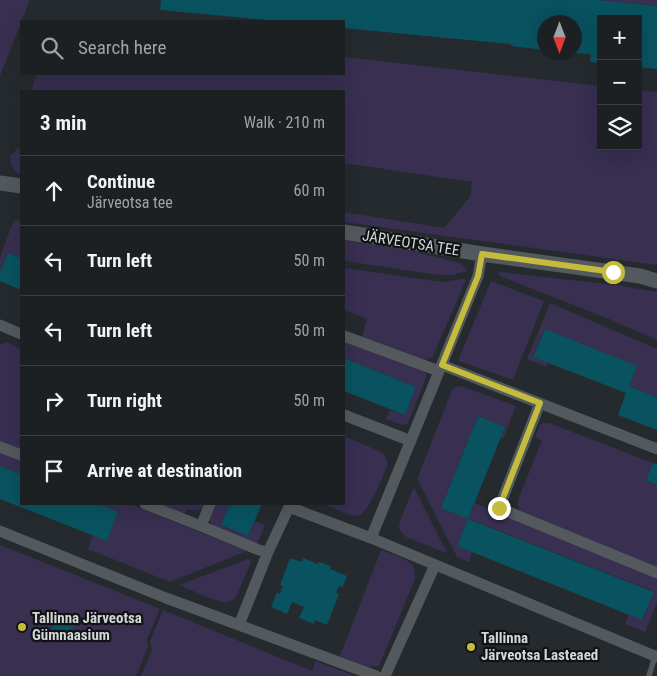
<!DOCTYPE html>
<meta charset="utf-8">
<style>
body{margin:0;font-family:"Roboto Condensed",sans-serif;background:#25282a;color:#f1f3f6}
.controls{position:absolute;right:15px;top:15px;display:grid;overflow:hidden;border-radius:0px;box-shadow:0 5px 20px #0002}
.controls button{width:45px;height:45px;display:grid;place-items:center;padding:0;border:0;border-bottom:1px solid #3a3e40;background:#1c2022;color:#f1f3f6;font:25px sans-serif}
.compass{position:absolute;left:537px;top:15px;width:45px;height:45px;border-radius:50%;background:#1c2022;box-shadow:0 5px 20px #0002;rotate:180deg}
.stop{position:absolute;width:15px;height:15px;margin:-11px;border:4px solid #c5bc3d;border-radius:50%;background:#fff}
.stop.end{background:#c5bc3d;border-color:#fff;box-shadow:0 1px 5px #0008}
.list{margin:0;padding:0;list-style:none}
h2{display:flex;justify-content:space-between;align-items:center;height:65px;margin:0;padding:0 20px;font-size:21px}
h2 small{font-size:16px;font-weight:400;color:#a0a3a5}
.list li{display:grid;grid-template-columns:32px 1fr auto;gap:15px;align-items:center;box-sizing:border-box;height:70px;padding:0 20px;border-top:1px solid #3a3e40}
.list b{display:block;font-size:19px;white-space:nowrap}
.list p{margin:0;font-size:16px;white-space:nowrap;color:#a0a3a5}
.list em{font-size:16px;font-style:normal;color:#a0a3a5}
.icon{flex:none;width:28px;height:28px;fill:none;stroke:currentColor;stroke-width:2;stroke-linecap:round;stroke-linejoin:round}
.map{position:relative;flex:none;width:657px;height:676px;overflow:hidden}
.search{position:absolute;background:#1c2022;box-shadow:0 5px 20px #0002;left:20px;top:20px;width:325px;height:55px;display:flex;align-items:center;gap:12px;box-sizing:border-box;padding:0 18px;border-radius:0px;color:#a0a3a5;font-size:19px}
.panel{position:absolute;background:#1c2022;box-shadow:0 5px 20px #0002;left:20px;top:90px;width:325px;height:415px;border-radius:0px}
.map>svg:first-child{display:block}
.green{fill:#382f51}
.building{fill:#095360}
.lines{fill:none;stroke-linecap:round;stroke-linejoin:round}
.lane{stroke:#53595d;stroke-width:5.5}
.street{stroke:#53595d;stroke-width:11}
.secondary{stroke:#53595d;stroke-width:15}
.route{stroke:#c5bc3d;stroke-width:6}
.poi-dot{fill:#c5bc3d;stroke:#101214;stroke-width:2}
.labels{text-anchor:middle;stroke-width:4.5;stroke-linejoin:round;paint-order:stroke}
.street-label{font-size:15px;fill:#d2d6d9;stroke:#101214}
.poi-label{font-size:15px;font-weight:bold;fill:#d2d6d9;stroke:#101214;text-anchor:start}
</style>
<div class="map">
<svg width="657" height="676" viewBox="0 0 657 676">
<rect width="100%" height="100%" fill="#252a2e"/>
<path class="green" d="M0,0H30L0,76Z
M598,0H657V6Z
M344,57L601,86V146H638V90L657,92V265L344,222V212L444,228L470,197L472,182L344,163V91H31L37,74H344Z
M18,148L21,150V175C13,171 10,165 10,156Z
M15,220L21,221V258L8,253L0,272V257L13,222Z
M344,240L404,249L460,263L465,267L467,271L452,275H439L344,261Z
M344,268L442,282L463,279L466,280L433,356L428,359L424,360L362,337L367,319L344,310Z
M501,272L623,286L657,292V340L609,319L500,276L498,273Z
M491,281L544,301L513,380L459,361V358Z
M550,303L657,349V397L629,386L636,366L545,329L533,356L548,363L546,367L527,359Z
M344,339L423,370L427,375L408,423L403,425L386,419L390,410L405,415L416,387L344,358Z
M6,342L21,349V452L0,444V345Z
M461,386L516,406L503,439L501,438L505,427L478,416L441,508L468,519L475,503L657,578V602L645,632L625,624L629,614L643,619L653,591L469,519L472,551L469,562L457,557L417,479L452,390L456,387Z
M544,423H549L653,463L646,480L657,485V570L520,511L518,505V500L542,440L535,437L540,425Z
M344,436L381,452L385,456L388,464C383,475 368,517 356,516C350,516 331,507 323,504H344Z
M0,452L21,461V474L0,466Z
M414,487L447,553L408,538C405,536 401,533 399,529C398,522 411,495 414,487Z
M98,504H130L247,551L170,582L88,549L93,535L107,540L118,512Z
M152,504H205C201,512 195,512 187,509L184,516Z
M214,504H230L221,525L248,536L255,521L265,525L257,544L215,529L210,522L209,517Z
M0,545L160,609L147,639L148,647L136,676H0Z
M381,550L403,558L413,565L415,579L379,666L368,667L340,656Z
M248,559L251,562L237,595C234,599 232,601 227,602C217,603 190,589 179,585Z
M163,610L312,671L316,661L355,676H141L152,650L150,641Z"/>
<path class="building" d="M161,0H598L657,6V69L638,67V19H601V63L590,62L591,54L574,53V22H544V50L511,46V44L344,28V21H278L160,10Z
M8,253L21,258V290L0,281V272Z
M545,329L637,366L629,386L657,397V430L618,415L626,393L533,357Z
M344,358L416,387L405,415L344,391Z
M478,416L505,427L468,519L441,508Z
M653,463L657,464V485L646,480Z
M0,466L21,474V504H98L118,512L107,541L0,499Z
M230,504H262L248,536L221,525Z
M468,519L654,592L642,620L457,546Z
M290,558L302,562L303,558L318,564L319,562L331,566L330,569L347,576L343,587L339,586L336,593L339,594L327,625L315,620L314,624L299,618L304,607L292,602L287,614L271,607L277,592L280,594L283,586L280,585Z
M56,617L74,624L69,637L51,630Z"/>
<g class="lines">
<path class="lane" d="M649,676L655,656"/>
<path class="street" d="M0,325L21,334
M344,336L439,371
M442,365L657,449
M540,403L499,508L657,573
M344,415L411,441
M0,447L21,455
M145,504L201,526
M210,504L201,526L259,550L268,552
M0,531L166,598L239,625L268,552L289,507L371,538L478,276L482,254
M371,538L657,657
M239,625L376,676
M385,676L435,565"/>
<path class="secondary" d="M0,183L21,186
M344,232L482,254L640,276L657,281"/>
</g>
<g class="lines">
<path class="route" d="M499,508L540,403L442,365L478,276L482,254L613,272"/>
</g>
<g class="poi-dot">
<circle cx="22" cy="627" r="5"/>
<circle cx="471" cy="647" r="5"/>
</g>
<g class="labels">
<g class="street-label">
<text transform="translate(411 243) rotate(9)" y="5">JÄRVEOTSA TEE</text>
</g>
<g class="poi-label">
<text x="32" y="623">Tallinna Järveotsa<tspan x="32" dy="17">Gümnaasium</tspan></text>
<text x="481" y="643">Tallinna<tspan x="481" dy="17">Järveotsa Lasteaed</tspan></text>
</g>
</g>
</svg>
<div class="controls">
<button>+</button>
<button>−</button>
<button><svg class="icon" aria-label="layers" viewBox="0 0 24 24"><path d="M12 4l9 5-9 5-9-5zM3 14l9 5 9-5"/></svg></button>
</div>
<svg class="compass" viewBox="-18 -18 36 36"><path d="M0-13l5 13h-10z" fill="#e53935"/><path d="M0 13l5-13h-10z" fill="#a0a3a5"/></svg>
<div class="stop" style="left:613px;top:272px"></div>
<div class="stop end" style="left:499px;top:508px"></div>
<div class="search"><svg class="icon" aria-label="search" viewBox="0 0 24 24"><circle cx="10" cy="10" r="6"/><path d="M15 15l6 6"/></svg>Search here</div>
<section class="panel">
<h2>3 min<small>Walk · 210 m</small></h2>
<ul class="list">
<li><svg class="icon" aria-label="ahead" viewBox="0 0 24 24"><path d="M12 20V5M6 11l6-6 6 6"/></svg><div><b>Continue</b><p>Järveotsa tee</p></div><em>60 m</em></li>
<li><svg class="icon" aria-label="left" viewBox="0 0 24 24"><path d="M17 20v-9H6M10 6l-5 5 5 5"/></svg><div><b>Turn left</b></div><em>50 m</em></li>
<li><svg class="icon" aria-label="left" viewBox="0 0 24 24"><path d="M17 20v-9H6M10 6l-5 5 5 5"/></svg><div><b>Turn left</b></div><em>50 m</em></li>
<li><svg class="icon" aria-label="right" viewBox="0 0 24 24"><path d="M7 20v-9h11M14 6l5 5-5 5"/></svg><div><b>Turn right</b></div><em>50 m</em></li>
<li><svg class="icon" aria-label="arrive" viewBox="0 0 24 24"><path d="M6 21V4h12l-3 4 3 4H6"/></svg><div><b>Arrive at destination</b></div></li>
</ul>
</section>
</div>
